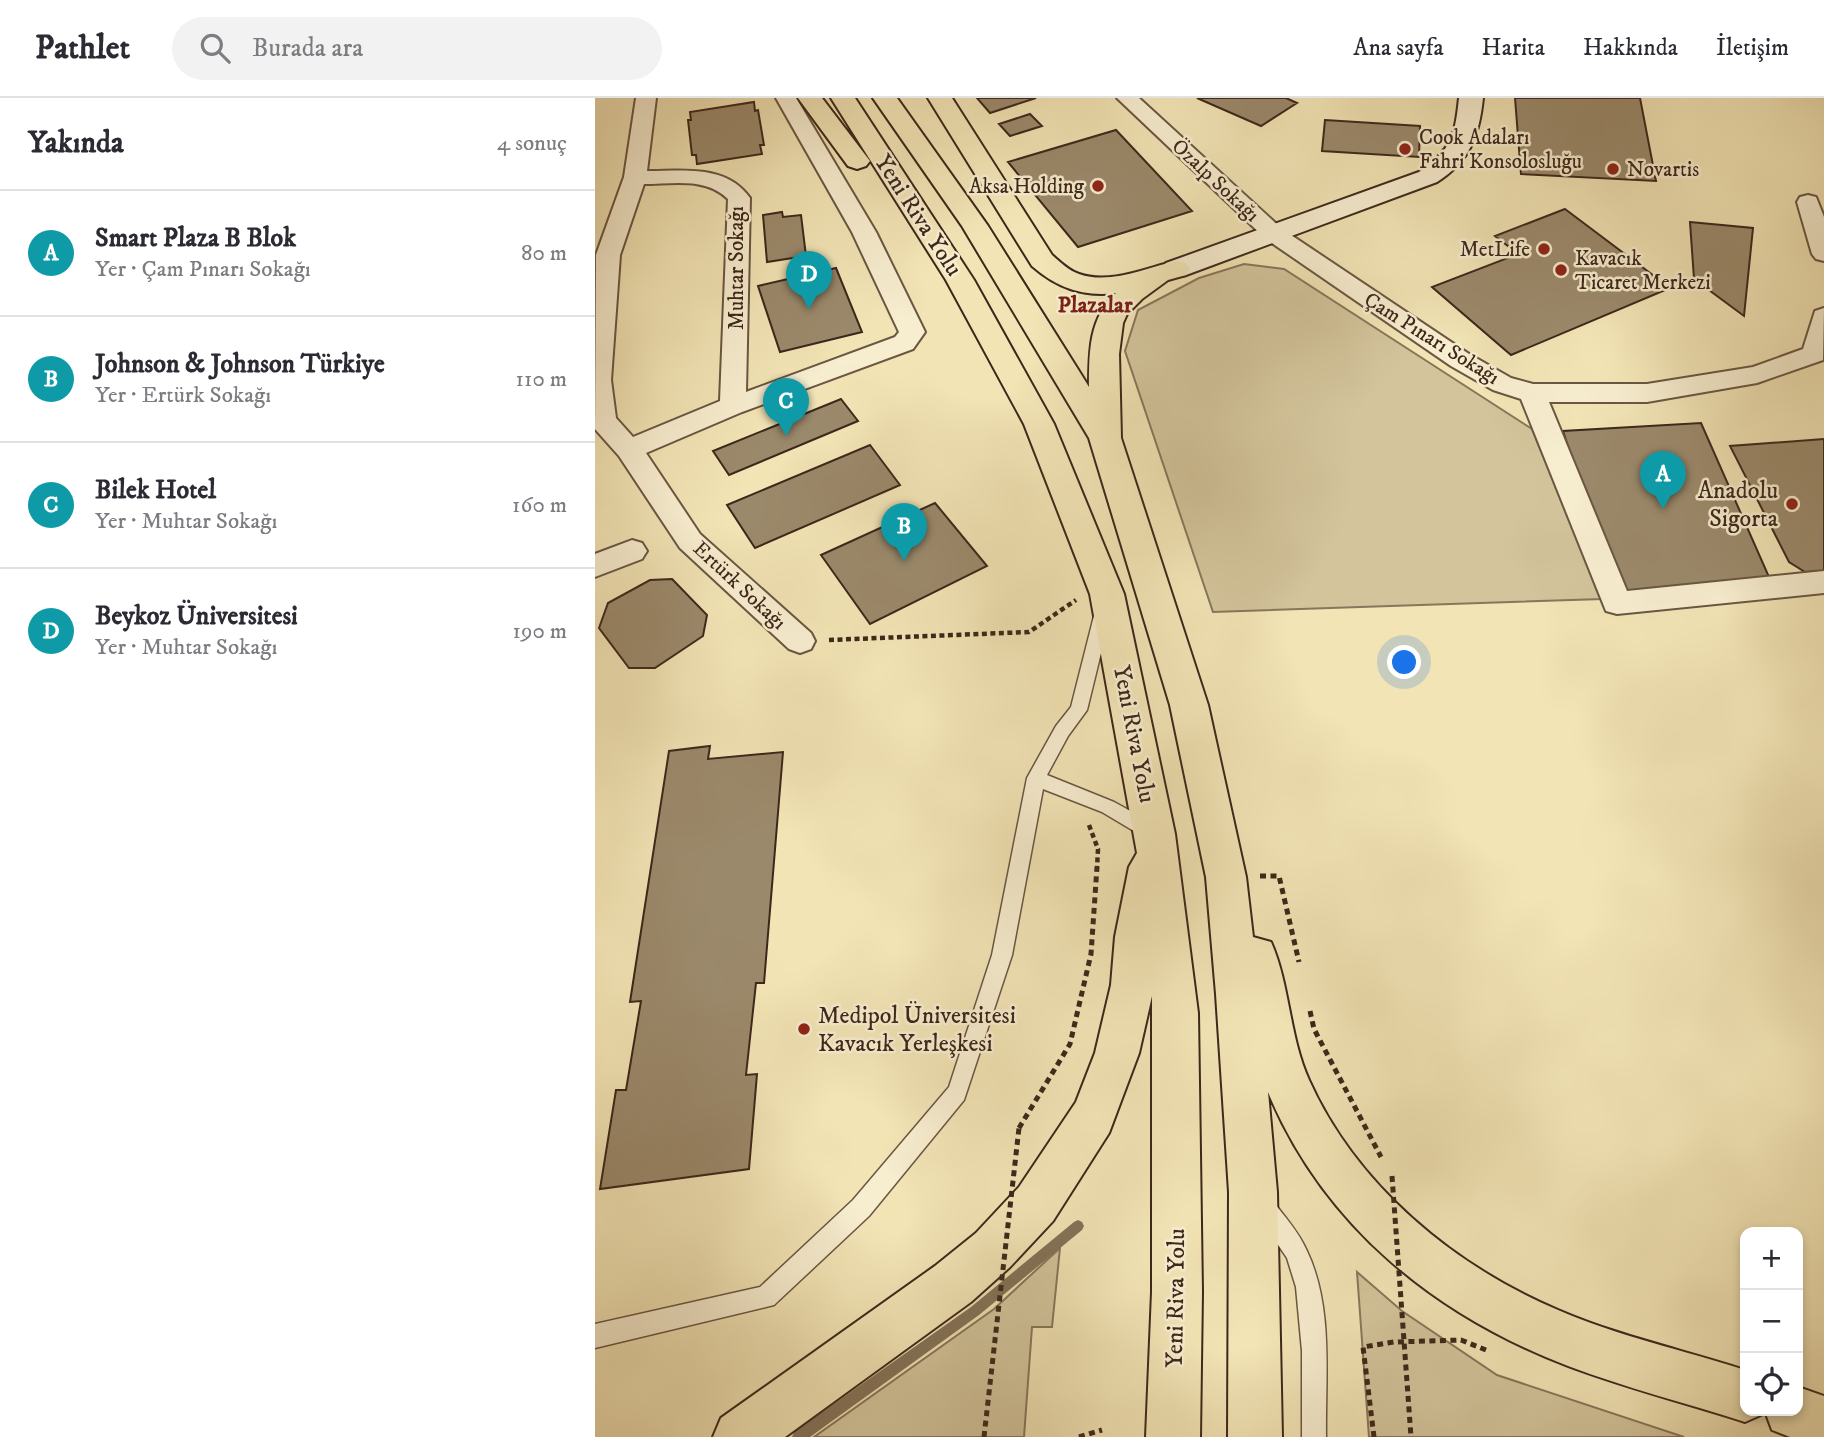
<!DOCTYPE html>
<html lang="tr">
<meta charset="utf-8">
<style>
body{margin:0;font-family:"IM FELL DW Pica",serif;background:#f2f2f3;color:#2b2b33}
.controls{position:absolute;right:21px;bottom:21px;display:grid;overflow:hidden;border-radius:14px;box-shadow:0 4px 10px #0003}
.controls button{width:63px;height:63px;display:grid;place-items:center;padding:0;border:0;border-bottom:2px solid #e1e1e2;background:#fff;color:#2b2b33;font:35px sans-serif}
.you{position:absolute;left:810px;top:565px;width:24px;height:24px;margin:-18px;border:5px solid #fff;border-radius:50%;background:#1a73e8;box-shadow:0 0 0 10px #1a73e833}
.badge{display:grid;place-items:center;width:46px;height:46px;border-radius:50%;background:#8f2418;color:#fff;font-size:23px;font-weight:700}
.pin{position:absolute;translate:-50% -58px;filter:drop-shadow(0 2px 4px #0008)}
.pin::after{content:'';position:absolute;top:37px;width:24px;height:21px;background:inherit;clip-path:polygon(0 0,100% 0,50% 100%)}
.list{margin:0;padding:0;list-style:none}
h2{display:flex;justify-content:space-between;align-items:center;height:91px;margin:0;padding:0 28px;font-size:30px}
h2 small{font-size:23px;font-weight:400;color:#7c7c81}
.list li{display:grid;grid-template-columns:46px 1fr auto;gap:21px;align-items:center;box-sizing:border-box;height:126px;padding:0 28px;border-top:2px solid #e1e1e2}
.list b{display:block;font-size:26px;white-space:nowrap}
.list p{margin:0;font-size:23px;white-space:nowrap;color:#7c7c81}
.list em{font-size:23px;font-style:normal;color:#7c7c81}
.icon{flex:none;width:38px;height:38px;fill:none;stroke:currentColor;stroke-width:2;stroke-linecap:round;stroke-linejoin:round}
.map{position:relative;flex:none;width:1229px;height:1339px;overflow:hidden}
header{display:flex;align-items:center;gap:42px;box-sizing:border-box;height:98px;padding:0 35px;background:#fff;border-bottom:2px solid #e1e1e2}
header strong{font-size:33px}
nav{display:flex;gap:38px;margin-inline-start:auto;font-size:24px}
.search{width:490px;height:63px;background:#f2f2f3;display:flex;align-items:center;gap:18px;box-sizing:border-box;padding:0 24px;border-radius:38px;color:#7c7c81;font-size:26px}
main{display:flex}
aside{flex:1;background:#fff}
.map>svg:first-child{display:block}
.green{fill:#d3c49b;stroke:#88765b;stroke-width:2}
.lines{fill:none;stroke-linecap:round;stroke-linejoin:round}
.stream{fill:#847258;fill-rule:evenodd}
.building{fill:#9b896b;stroke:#3d271b;stroke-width:2}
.lane-casing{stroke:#6a5642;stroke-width:3}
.street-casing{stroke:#6a5642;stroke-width:4}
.secondary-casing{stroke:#3d271b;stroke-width:4}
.highway-casing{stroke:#3d271b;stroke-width:4}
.path-far1{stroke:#3d271b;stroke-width:4.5;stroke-dasharray:5 3.5;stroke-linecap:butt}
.path{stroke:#3d271b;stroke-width:5;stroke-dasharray:6 4.5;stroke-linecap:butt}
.lane{fill:#f7edcf;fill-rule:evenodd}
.street{fill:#f7edcf;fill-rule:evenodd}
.secondary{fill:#f7edcf;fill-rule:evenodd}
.highway{fill:#f2e4b5;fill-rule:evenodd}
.path-bridge{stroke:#3d271b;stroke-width:5;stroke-dasharray:6 4.5;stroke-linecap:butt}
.poi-dot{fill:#8f2418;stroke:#f7edcf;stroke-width:2.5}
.labels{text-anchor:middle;stroke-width:5;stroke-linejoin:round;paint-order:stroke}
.far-poi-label{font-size:21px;fill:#3d271b;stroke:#f7edcf;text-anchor:start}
.far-street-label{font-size:21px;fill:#3d271b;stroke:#f7edcf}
.far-quarter-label{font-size:23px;font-weight:bold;fill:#7a1f14;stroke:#f7edcf}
.street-label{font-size:24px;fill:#3d271b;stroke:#f7edcf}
.poi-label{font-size:24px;fill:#3d271b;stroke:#f7edcf;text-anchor:end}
</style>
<header>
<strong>Pathlet</strong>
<div class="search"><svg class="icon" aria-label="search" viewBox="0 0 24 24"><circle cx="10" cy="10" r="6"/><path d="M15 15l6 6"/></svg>Burada ara</div>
<nav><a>Ana sayfa</a><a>Harita</a><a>Hakkında</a><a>İletişim</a></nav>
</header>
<main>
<aside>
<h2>Yakında<small>4 sonuç</small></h2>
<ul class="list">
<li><span class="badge" style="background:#0f9aa8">A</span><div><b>Smart Plaza B Blok</b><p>Yer · Çam Pınarı Sokağı</p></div><em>80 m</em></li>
<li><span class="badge" style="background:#0f9aa8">B</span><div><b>Johnson &amp; Johnson Türkiye</b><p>Yer · Ertürk Sokağı</p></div><em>110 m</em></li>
<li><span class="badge" style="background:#0f9aa8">C</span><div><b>Bilek Hotel</b><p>Yer · Muhtar Sokağı</p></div><em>160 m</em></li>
<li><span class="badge" style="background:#0f9aa8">D</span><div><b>Beykoz Üniversitesi</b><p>Yer · Muhtar Sokağı</p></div><em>190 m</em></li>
</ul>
</aside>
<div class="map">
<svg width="1229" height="1339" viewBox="0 0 1229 1339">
<rect width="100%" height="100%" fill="#f2e4b5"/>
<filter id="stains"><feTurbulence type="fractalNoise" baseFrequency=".00286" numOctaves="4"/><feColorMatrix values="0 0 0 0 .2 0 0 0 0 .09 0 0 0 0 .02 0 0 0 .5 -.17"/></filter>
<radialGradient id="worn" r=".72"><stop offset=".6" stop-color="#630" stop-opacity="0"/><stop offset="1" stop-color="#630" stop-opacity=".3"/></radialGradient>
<path class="green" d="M649,166L689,171L937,331L1007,501L618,514L530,253L543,212L604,180Z
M465,1150L457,1229H437L429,1339H219L399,1211Z
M762,1174L807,1213L902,1277L1089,1339H774Z"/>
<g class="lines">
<path class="stream" d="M483,1122L487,1124L489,1128L487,1132L384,1217L215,1339H197L199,1334L376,1209L479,1124Z"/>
</g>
<path class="building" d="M382,0H441L395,15Z
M602,0H691L702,5L666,28Z
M920,0H1045L1061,83L926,76Z
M159,4L160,13L163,12L169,47H165L167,56L102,66L101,57H97L93,22H96L95,14Z
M435,16L447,28L415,38L404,26Z
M730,22L825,28L824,59L727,53Z
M521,32L597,113L483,149L413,64Z
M970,111L1075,190L916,257L837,189L923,156L900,138Z
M187,114L188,119L206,117L211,158L172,164L168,117Z
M1095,124L1158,130L1149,218L1099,181Z
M241,170L267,234L185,254L163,188Z
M246,301L263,323L134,377L118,353Z
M1106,325L1178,488L1021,497L968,333Z
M1229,341V473L1210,474L1194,464L1135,348Z
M275,347L305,387L160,450L132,407Z
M340,405L392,468L275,526L226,457Z
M77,481L112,517L108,538L60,570H34L4,530L13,505L55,482Z
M115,648L113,661L188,654L169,885H161L151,977L162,976L154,1071L5,1091L21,992H31L46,903L35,904L74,653Z"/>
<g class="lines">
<g class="lane-casing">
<path id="lane" d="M508,508L516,514L492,612L473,638L452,677L519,704L561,727L564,733L561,739L555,741L549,739L507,714L448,691L417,857L369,1002L274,1118L179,1207L0,1250V1226L165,1189L258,1102L354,989L397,857L432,680L461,628L476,609L500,514Z
M669,1099L677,1102C689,1118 703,1133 711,1151C739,1208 730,1278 731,1339H707V1253L701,1189L692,1160L658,1110L661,1102Z"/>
</g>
<g class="street-casing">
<path id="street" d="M41,0H61L52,73C89,73 131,66 155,100L151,294L300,239L304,234L257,134L181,0H201L281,134L330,234L318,251L147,314L51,355L105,436L216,535L220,543L216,551L205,555L194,551L85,450L24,358L0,331L1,157L29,79ZM49,86C78,86 111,79 133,101L125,303L38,339L21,320L16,282L25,157Z
M522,0H544L687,131L874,256L916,280L938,286H1052L1158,269L1208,251L1220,213L1229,210L1228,262L1162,285L1052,304H954L1032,493L1229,473V495L1022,516L1011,513L926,301L898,292L856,268L671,141Z
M1213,97L1221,99L1229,119V163L1221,161L1217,156L1202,104L1205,99Z
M37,442L47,445L52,453L47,461L0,479V456Z"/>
</g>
<g class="secondary-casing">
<path id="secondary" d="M864,0H888C884,38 875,63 842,84L591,177L581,179L571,177L567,171L571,165L824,74C857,52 860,37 864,0Z"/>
</g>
<g class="highway-casing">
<path id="highway" d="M203,0H227L275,63L271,68L262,71L253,68Z
M236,0H260L379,182L459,326L529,496L580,736L603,915L607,1194L605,1339H551L557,1194V898L544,955L514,1035L458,1123L415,1169L376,1204L190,1339H118L126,1320L340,1168L381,1135L424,1089L481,1004L500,955L516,887L520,839L534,769L542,755L495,496L429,326L351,182Z
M278,0H302L393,128L494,289C494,254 494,220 521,195C488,199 462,190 437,168L333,0H357L457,157C465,164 474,173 484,176C515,187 551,170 581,163L591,165L595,171L591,177L573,182L547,201L532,216L528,225L524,256L526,340L613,607L651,779L658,839L676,844C695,887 694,938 714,982C761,1087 859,1168 963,1212C1023,1238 1088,1252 1150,1272V1313H1203V1289L1229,1298V1339H1195L1177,1332L1170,1313L1168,1316L1150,1324C1091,1305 1031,1290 973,1268C840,1217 729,1128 673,994L682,1094L687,1339H633L634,1094L621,896L611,779L575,607L494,340L367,128Z"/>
</g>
<path class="path-far1" d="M234,542L434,534L481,502
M494,727L503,751L502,770"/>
<path class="path" d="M665,778H684L704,864
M715,913L719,931L786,1059
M424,1030L475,946L496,856L502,769
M484,1339L507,1332
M779,1339L768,1249L799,1244L866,1242L891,1252"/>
<use href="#lane" class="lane"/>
<use href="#street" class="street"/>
<use href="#secondary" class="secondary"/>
<use href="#highway" class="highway"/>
<path class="path-bridge" d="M797,1078L816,1339
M389,1339L424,1030"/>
</g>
<g class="poi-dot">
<circle cx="810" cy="51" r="7"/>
<circle cx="1018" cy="71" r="7"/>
<circle cx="503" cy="88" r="7"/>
<circle cx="949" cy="151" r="7"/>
<circle cx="966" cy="172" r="7"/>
<circle cx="1197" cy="406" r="7"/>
<circle cx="209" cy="931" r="7"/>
</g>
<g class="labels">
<g class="far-poi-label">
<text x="824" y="46">Cook Adaları<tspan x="824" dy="24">Fahri Konsolosluğu</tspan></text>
<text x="1032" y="78">Novartis</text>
<text x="489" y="95" text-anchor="end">Aksa Holding</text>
<text x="935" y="158" text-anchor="end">MetLife</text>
<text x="980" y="167">Kavacık<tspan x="980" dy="24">Ticaret Merkezi</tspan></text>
</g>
<g class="far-street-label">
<text transform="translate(621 82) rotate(43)" y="7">Özalp Sokağı</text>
<text transform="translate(141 170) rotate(-90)" y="7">Muhtar Sokağı</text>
<text transform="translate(837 240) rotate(32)" y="7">Çam Pınarı Sokağı</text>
<text transform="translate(145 487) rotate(43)" y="7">Ertürk Sokağı</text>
</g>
<g class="far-quarter-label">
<text x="500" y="214">Plazalar</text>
</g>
<g class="street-label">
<text transform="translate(324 117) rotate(57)" y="8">Yeni Riva Yolu</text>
<text transform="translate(540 636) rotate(79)" y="8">Yeni Riva Yolu</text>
<text transform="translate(580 1200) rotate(-89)" y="8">Yeni Riva Yolu</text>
</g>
<g class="poi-label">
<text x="1183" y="400">Anadolu<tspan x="1183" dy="28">Sigorta</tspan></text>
<text x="223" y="925" text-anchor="start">Medipol Üniversitesi<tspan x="223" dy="28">Kavacık Yerleşkesi</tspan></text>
</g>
</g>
<rect width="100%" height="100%" filter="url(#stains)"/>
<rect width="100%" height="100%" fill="url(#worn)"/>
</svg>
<div class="controls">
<button>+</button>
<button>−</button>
<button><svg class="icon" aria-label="locate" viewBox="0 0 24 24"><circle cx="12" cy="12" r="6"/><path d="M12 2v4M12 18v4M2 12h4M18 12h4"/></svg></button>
</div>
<div class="you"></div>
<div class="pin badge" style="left:1068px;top:411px;background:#0f9aa8">A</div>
<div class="pin badge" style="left:309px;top:463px;background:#0f9aa8">B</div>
<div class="pin badge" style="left:191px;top:338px;background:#0f9aa8">C</div>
<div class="pin badge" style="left:214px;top:211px;background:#0f9aa8">D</div>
</div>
</main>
